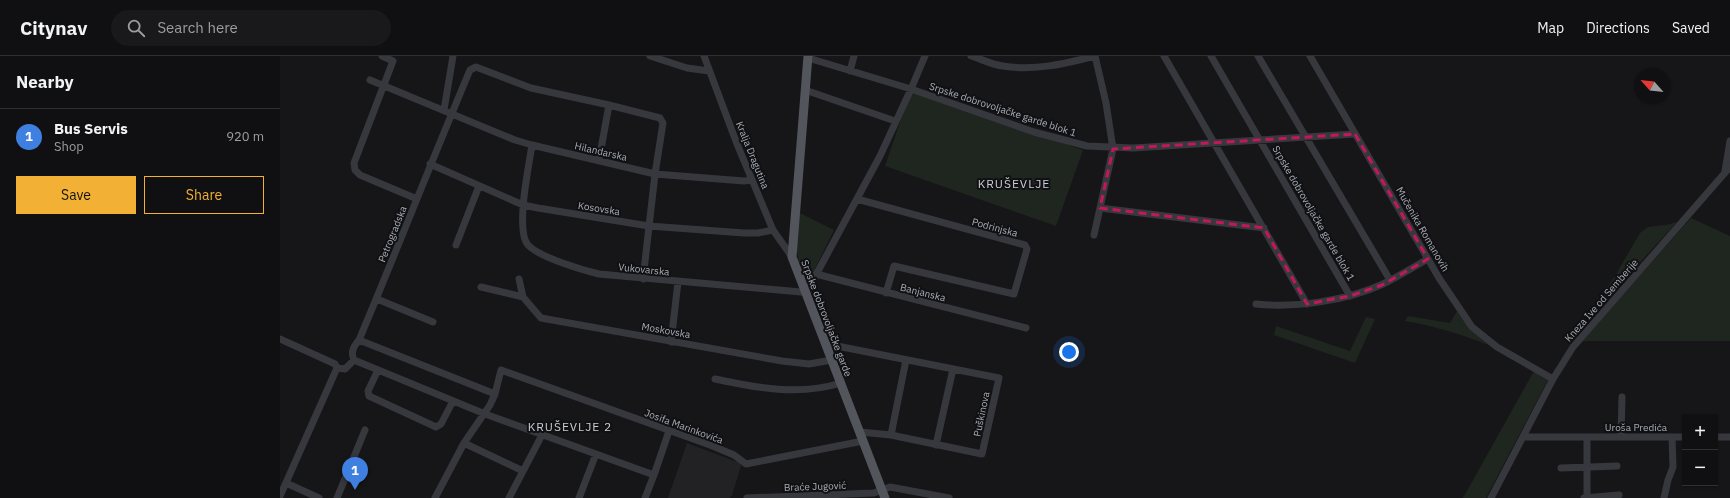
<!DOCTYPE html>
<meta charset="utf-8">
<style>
body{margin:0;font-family:"IBM Plex Sans",sans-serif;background:#19191b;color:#f1f3f6}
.controls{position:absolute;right:12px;bottom:12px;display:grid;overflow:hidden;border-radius:0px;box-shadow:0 1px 3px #0004}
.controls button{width:36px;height:36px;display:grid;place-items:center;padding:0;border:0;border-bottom:1px solid #303032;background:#101012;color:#f1f3f6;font:20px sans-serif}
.compass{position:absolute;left:1354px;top:12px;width:36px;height:36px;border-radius:50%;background:#101012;box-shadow:0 1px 3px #0004;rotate:297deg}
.you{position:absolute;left:789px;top:296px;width:14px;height:14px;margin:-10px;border:3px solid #fff;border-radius:50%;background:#1a73e8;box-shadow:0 0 0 6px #1a73e833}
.badge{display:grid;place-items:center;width:26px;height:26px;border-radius:50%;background:#f2b134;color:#fff;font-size:13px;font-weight:700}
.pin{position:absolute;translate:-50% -33px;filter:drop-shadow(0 1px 2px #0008)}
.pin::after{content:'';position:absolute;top:21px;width:14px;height:12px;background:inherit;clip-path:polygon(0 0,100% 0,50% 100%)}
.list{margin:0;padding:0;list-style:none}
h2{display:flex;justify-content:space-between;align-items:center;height:52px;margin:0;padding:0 16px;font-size:17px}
h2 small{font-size:13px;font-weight:400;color:#9c9d9f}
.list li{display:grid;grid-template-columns:26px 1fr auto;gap:12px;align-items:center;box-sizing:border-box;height:56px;padding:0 16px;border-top:1px solid #303032}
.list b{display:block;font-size:15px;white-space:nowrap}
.list p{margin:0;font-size:13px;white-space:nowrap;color:#9c9d9f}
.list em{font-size:13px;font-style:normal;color:#9c9d9f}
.actions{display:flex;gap:8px;padding:12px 16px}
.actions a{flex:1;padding:9px 0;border:1px solid #f2b134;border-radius:0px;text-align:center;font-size:14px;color:#f2b134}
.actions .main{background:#f2b134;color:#111}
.icon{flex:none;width:22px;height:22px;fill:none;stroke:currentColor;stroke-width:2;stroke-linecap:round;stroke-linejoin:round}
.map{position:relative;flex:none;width:1450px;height:442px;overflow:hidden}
header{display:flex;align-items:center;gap:24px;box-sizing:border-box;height:56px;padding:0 20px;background:#101012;border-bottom:1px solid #303032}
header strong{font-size:19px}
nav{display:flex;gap:22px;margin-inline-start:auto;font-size:14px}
.search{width:280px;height:36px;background:#19191b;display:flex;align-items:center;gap:10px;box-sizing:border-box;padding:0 14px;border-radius:22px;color:#9c9d9f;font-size:15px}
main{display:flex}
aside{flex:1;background:#101012}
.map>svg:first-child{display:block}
.built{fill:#222225}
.green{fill:#1e261f}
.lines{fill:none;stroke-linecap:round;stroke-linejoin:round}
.minor{stroke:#37383d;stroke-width:7}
.major{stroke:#53555c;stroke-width:9}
.marked{fill:none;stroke:#c2185b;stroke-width:3;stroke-dasharray:8 5;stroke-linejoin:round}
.labels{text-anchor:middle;stroke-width:4;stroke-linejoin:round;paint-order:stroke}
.street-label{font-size:10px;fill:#a8adb8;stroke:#111113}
.quarter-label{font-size:12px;letter-spacing:1px;fill:#c9ccd4;stroke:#111113}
</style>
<header>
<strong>Citynav</strong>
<div class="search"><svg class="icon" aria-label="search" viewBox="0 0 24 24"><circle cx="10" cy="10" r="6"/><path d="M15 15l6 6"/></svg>Search here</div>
<nav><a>Map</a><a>Directions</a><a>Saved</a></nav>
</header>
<main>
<aside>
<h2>Nearby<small></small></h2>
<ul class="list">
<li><span class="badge" style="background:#3f7fe0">1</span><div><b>Bus Servis</b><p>Shop</p></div><em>920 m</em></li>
</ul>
<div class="actions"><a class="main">Save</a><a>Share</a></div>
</aside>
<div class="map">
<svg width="1450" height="442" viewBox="0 0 1450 442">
<rect width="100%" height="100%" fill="#161618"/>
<path class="built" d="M407,387L460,407L461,410L452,439L450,442H388Z"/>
<path class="green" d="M631,34L803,94L776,170L605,110Z
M518,156L554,174L530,223L525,226C515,199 515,184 518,156Z
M1411,162L1450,180V285H1302Z
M1397,166L1310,261L1308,259L1335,220L1360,177L1368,171L1386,169Z
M1177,255L1190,273L1208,289C1181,278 1154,270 1125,265L1128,260L1170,267Z
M1086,261L1095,263L1075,307L994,279L996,270L1070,295Z
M1254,315L1268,324L1206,442H1183Z"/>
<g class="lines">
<path class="minor" d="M102,0L113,5L74,107L75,114L80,119L137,143
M370,0L407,12L429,15
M424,0L457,88L493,174L512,201
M691,0C701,3 713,9 723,10C755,15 784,8 815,0
M884,0L1027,248
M931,0L1070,240
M978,0L1110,224
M1030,0L1159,222L1192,271L1217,291L1273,323
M528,2L631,33L754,76L807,90L853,92L1075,78
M570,15L574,0
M90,24L235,84L252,89L375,118L464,125L472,124
M525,34L615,65
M164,54L173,0
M252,89C249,109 235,174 248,189C259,201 302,214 319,218L521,236L530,230L600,100L631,33L645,0
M319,104L329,49
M150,108L243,149L258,152L369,170L464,177H478L493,174
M1445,115L1450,85
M577,143L745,189L747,193L734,238L614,210L606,237
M820,152L984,172
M814,179L833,93L826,47L815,0
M176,189L199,130
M536,218L746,272
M239,223L243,241L261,262L502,305L529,308L552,304
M363,223L375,118L383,67L380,62L329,49L251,32L196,11L190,14C152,104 117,194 79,284C74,290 70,296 74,304L205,358L374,419L365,442
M201,231L243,241
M97,243L153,266
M976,248C1015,252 1066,245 1103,228C1118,221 1133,211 1148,203
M0,283L55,308L57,312
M79,284L215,338
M391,286L398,226
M547,290H557L719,322L702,398L611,379L580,376
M57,312L65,313L74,304
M98,314L88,335L89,340L156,371L161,368L173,345
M435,323C477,332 519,340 561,327
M611,379L626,304
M1244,381H1405
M1341,381L1342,341
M1435,381H1450
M184,387L243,415
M656,389L673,313
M1281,412L1337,410
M374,419L389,375
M6,427L39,442
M0,440L57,312
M57,442L85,374
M155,442L184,387L210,349L215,338L221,314L430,389L454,399L466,408L583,385
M229,442L262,379
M299,442L316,398
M467,442L594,437L610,431L669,442
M1211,442L1273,323L1293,291L1450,111
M1304,442L1339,439
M1307,442V382
M1384,442L1388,424L1393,411L1392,381"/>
<path class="major" d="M528,0L512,201L605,442"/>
</g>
<path class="marked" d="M1075,78L1148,203L1102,229L1070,240L1027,248L984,172L820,152L833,93Z"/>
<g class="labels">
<g class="street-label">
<text transform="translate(723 53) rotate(18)" y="4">Srpske dobrovoljačke garde blok 1</text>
<text transform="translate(321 95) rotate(13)" y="4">Hilandarska</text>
<text transform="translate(473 99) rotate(68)" y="4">Kralja Dragutina</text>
<text transform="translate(319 152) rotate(9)" y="4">Kosovska</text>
<text transform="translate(1034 157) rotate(60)" y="4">Srpske dobrovoljačke garde blok 1</text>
<text transform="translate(715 171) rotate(15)" y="4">Podrinjska</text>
<text transform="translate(1143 173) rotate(60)" y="4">Mučenika Romanovih</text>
<text transform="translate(112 178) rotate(-68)" y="4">Petrogradska</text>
<text transform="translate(364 213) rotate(6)" y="4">Vukovarska</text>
<text transform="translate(643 236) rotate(14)" y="4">Banjanska</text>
<text transform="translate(1321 244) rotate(-49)" y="4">Kneza Ive od Semberije</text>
<text transform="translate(547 262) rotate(69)" y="4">Srpske dobrovoljačke garde</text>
<text transform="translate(386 274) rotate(10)" y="4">Moskovska</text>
<text transform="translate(701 358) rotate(-78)" y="4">Puškinova</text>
<text transform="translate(404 370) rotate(20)" y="4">Josifa Marinkovića</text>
<text x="1356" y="375">Uroša Predića</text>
<text transform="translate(535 430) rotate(-2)" y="4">Braće Jugović</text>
</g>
<g class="quarter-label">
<text x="734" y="132">KRUŠEVLJE</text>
<text x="290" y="375">KRUŠEVLJE 2</text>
</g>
</g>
</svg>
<div class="controls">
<button>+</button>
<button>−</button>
</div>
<svg class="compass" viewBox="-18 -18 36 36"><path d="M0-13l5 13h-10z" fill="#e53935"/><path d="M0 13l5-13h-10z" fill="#9c9d9f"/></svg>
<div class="you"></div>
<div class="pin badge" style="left:75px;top:434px;background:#3f7fe0">1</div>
</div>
</main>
